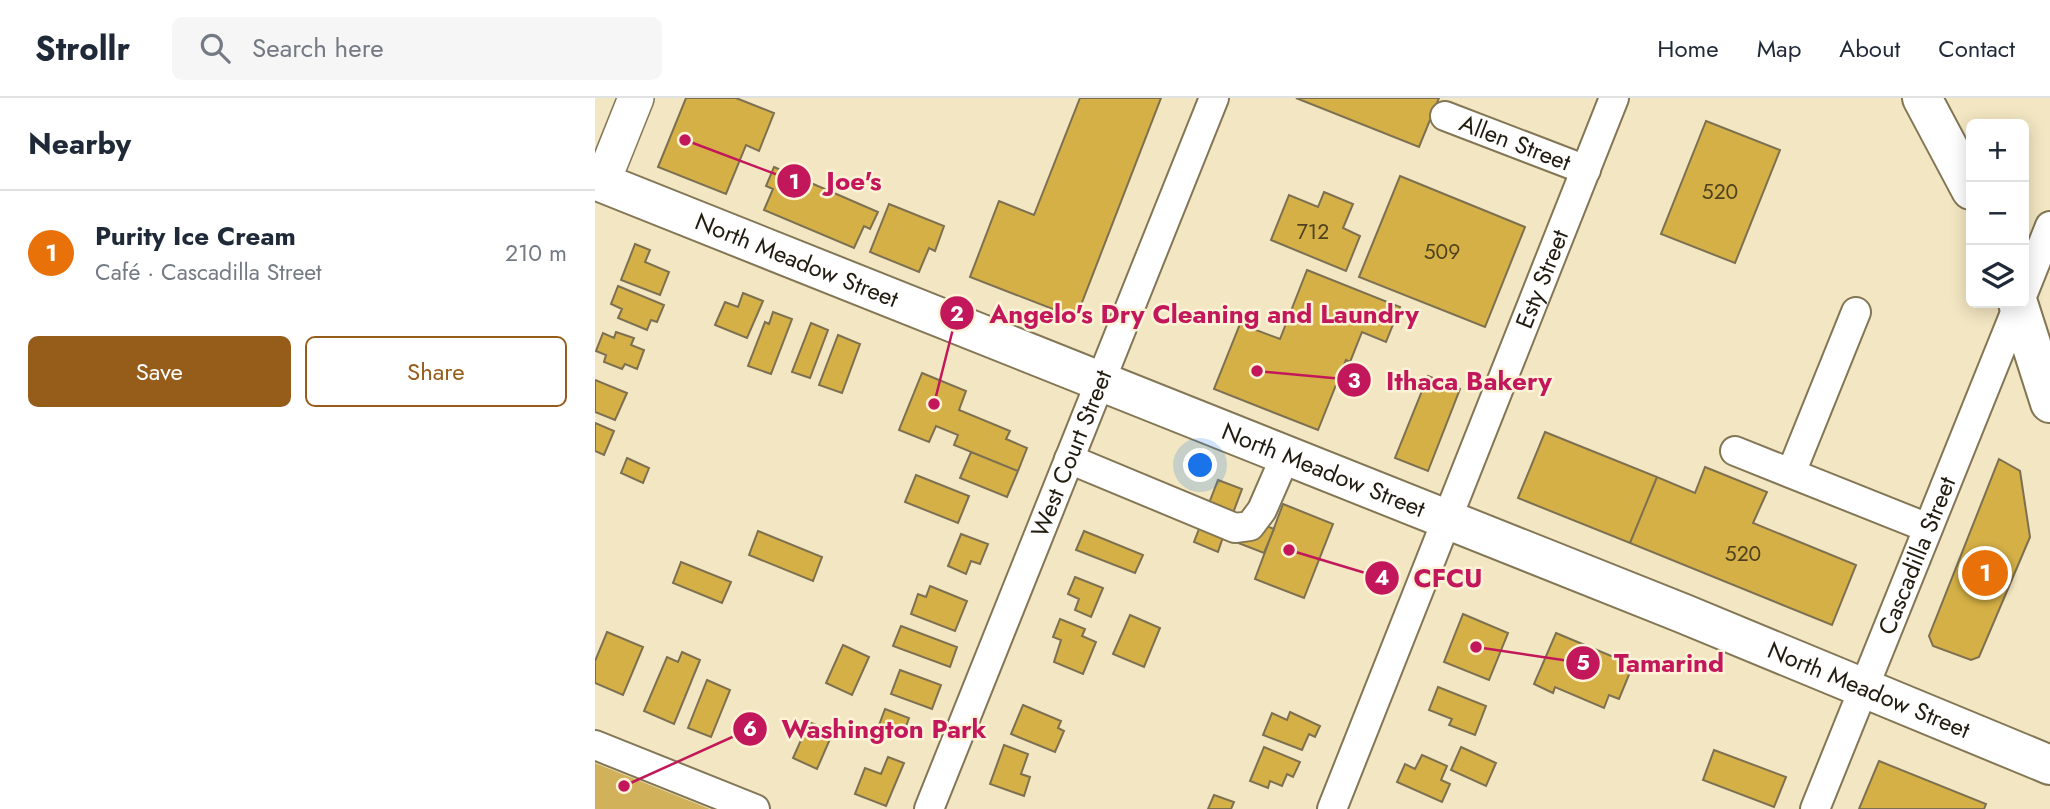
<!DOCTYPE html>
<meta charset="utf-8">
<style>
body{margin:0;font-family:Jost,sans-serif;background:#f6f6f7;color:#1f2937}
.controls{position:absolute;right:21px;top:21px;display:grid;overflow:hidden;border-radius:10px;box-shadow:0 4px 18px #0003}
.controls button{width:63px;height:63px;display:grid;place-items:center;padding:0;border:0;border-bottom:2px solid #e0e1e3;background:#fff;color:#1f2937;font:35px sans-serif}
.you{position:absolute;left:606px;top:368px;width:24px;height:24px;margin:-18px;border:5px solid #fff;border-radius:50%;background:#1a73e8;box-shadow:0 0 0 10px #1a73e833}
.badge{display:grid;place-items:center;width:46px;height:46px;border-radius:50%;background:#965c1a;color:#fff;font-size:23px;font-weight:700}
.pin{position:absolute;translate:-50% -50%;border:4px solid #fff;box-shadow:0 2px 7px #0006}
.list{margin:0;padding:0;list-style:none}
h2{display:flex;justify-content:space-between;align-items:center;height:91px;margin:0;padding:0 28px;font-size:30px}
h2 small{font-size:23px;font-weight:400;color:#747a83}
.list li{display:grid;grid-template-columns:46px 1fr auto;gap:21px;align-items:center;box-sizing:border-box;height:126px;padding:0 28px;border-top:2px solid #e0e1e3}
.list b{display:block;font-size:26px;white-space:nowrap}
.list p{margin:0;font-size:23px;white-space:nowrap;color:#747a83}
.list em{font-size:23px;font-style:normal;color:#747a83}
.actions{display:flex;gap:14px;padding:21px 28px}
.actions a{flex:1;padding:16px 0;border:2px solid #965c1a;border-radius:10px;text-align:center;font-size:24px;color:#965c1a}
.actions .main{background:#965c1a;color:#fff}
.icon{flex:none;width:38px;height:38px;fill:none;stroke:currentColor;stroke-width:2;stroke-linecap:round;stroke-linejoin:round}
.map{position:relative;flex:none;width:1455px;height:711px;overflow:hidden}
header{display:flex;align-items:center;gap:42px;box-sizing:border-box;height:98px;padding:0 35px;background:#fff;border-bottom:2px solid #e0e1e3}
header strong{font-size:33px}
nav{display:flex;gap:38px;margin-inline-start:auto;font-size:24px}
.search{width:490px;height:63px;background:#f6f6f7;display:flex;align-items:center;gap:18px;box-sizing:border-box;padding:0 24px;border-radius:10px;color:#747a83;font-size:26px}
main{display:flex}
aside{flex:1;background:#fff}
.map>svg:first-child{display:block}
.green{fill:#d1b25b}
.building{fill:#d5b046;stroke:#7d7050;stroke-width:2}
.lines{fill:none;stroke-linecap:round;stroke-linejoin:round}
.minor-casing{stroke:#827655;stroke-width:32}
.major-casing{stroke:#827655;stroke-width:38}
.highway-casing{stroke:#827655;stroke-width:42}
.minor{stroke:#fff;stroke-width:28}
.major{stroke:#fff;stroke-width:35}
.highway{stroke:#fff;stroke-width:38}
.labels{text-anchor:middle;stroke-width:5;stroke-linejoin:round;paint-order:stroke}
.number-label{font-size:21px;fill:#4e411d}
.street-label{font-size:24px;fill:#211c0f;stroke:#fef3d7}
.leader{fill:none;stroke:#c2185b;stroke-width:2.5}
.callout-dot{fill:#c2185b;stroke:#fef3d7;stroke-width:2.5}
.mark-label{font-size:21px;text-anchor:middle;font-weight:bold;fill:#fff}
.callout-label{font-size:26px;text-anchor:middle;font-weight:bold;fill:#c2185b;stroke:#fef3d7;stroke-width:5;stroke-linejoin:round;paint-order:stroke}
</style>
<header>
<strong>Strollr</strong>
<div class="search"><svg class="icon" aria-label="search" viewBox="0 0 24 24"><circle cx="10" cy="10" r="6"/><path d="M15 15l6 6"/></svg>Search here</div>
<nav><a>Home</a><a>Map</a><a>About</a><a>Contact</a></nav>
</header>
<main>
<aside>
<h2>Nearby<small></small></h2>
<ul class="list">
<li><span class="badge" style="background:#e8710a">1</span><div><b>Purity Ice Cream</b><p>Café · Cascadilla Street</p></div><em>210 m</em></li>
</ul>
<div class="actions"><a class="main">Save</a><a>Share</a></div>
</aside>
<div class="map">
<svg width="1455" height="711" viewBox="0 0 1455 711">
<rect width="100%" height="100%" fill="#f3e6c2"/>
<path class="green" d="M0,665L115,711H0Z"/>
<path class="building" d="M91,0H141L179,15L164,53L151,47L131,96L63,69Z
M485,0H566L481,220L375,179L404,103L439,117Z
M701,0H844L824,49Z
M1111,23L1185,52L1140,165L1066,136Z
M179,69L283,114L275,131L269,128L259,150L169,112L178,91L171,88Z
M805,78L930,129L890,229L764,179Z
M729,94L758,106L748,130L765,138L751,173L676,142L694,97L723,109Z
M294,106L349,128L340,153L334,150L324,174L275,154Z
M40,146L55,152L50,164L74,174L65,197L26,182Z
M712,172L805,209L791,244L767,234L755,264L751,262L723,332L619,291L645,226L685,241Z
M23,188L69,207L62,224L56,222L52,232L23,220L27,211L16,206Z
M148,195L168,203L152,240L120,227L130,204L143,209Z
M178,214L197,221L176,276L153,268L170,224L174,226Z
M216,225L233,232L215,280L197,274Z
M21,234L39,240L36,247L49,252L42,271L30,266L27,271L9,264L11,257L1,253L8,235L19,240Z
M243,237L265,246L247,295L224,287Z
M327,275L371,293L364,312L415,333L411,341L432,350L423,373L359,347L363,337L341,328L334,344L304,332Z
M833,278L865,291L833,373L800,360Z
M0,282L32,295L20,322L0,314Z
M0,325L19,333L9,357L0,353Z
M950,334L1062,379L1035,445L923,400Z
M376,354L423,373L412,399L365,380Z
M32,360L54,370L48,385L26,375Z
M1404,361L1425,373L1435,439L1384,559L1376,562L1338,548L1334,538Z
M1110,369L1172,394L1158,425L1261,467L1237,527L1035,445L1062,379L1100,395Z
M321,377L374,398L363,425L310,404Z
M623,382L647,391L638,415L679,431L669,455L628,439L623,454L599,444Z
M688,406L738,426L709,500L660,481Z
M163,433L227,459L218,483L154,457Z
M489,433L548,457L540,475L481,452Z
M366,436L393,446L385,466L376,463L371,476L353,468Z
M86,464L136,484L127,505L78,485Z
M480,479L508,490L496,519L480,512L484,501L473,496Z
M335,488L372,503L360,533L316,516L323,496L331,499Z
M868,516L913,535L894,582L849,564Z
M535,517L565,530L549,569L518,556Z
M465,521L490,531L487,538L501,544L488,576L459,564L466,542L458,539Z
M306,528L362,549L355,569L298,548Z
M12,534L48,549L28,597L0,585V563Z
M961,535L1038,567L1024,601L1014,597L1009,610L960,589L958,595L939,586Z
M248,547L274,559L257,597L231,585Z
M87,554L105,562L79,626L49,613L72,559L83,564Z
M305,572L346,587L337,611L296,596Z
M112,582L135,592L116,639L93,630Z
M843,589L891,608L880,637L854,627L857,621L834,612Z
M428,607L466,623L463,630L469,633L460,654L416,636Z
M290,611L314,620L307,639L283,630Z
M695,614L725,628L720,639L714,636L707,652L668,637L677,615L692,622Z
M214,624L238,634L222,671L198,660Z
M409,647L433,656L426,676L435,679L429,698L395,686Z
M669,649L705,664L698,679L692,676L687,688L675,683L673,690L655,683Z
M866,649L901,665L891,688L856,672Z
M1119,652L1191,679L1179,709L1108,682Z
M827,657L852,668L846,682L855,686L847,704L802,684L810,666L820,671Z
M293,659L309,665L291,708L260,696L270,670L286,676Z
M1284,663L1391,706L1389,711H1264Z
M619,697L639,704L636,711H613Z"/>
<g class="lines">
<g class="minor-casing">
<g id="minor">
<path id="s1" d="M850,18L991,72"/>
<path d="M1429,193L1455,128"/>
<path d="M1140,353L1333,430"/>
<path d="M474,361L640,430L655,428L667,412L691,357"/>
<path d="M1196,375L1261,214"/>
<path d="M0,647L160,711"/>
<path id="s2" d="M334,711L619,0"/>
<path id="s3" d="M737,711L1019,0"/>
<path id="s4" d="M1220,711L1424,205"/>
</g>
</g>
<g class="major-casing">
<path id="major" d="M7,85L41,0"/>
</g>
<g class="highway-casing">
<g id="highway">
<path d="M1327,0L1376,92"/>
<path id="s5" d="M0,82L1087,515L1455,667"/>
<path d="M1423,205L1455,305"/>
</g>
</g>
<use href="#minor" class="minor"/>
<use href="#major" class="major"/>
<use href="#highway" class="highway"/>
</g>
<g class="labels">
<g class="number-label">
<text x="1125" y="101">520</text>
<text x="718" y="141">712</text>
<text x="847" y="161">509</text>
<text x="1148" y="463">520</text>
</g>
<g class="street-label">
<text dy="8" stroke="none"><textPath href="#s1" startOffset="75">Allen Street</textPath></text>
<text dy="8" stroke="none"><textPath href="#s5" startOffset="217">North Meadow Street</textPath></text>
<text dy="8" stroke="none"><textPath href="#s3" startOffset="570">Esty Street</textPath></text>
<text dy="8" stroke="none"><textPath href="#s2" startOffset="383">West Court Street</textPath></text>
<text dy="8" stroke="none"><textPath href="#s5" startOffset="784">North Meadow Street</textPath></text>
<text dy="8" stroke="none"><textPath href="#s4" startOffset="273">Cascadilla Street</textPath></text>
<text dy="8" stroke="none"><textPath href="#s5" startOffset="1372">North Meadow Street</textPath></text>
</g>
</g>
<path class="leader" d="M90 42L199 83M339 306L362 215M662 273L759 282M694 452L787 480M881 549L988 565M29 688L155 631"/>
<g class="callout-dot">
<circle cx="90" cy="42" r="7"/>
<circle cx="339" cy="306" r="7"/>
<circle cx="662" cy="273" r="7"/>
<circle cx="694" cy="452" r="7"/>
<circle cx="881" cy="549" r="7"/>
<circle cx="29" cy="688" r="7"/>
<circle cx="199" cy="83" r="18"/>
<circle cx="362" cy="215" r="18"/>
<circle cx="759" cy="282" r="18"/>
<circle cx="787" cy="480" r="18"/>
<circle cx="988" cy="565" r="18"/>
<circle cx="155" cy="631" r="18"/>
</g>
<g class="mark-label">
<text x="199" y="91">1</text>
<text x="362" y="223">2</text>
<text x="759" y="290">3</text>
<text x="787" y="487">4</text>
<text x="988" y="572">5</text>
<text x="155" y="638">6</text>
</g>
<g class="callout-label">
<text x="259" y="92">Joe's</text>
<text x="609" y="225">Angelo's Dry Cleaning and Laundry</text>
<text x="874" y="292">Ithaca Bakery</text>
<text x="853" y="489">CFCU</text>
<text x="1074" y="574">Tamarind</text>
<text x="289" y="640">Washington Park</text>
</g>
</svg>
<div class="controls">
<button>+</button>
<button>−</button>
<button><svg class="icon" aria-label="layers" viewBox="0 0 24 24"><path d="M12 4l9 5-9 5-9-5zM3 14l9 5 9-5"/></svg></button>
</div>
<div class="you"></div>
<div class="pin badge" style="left:1390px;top:475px;background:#e8710a">1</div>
</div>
</main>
